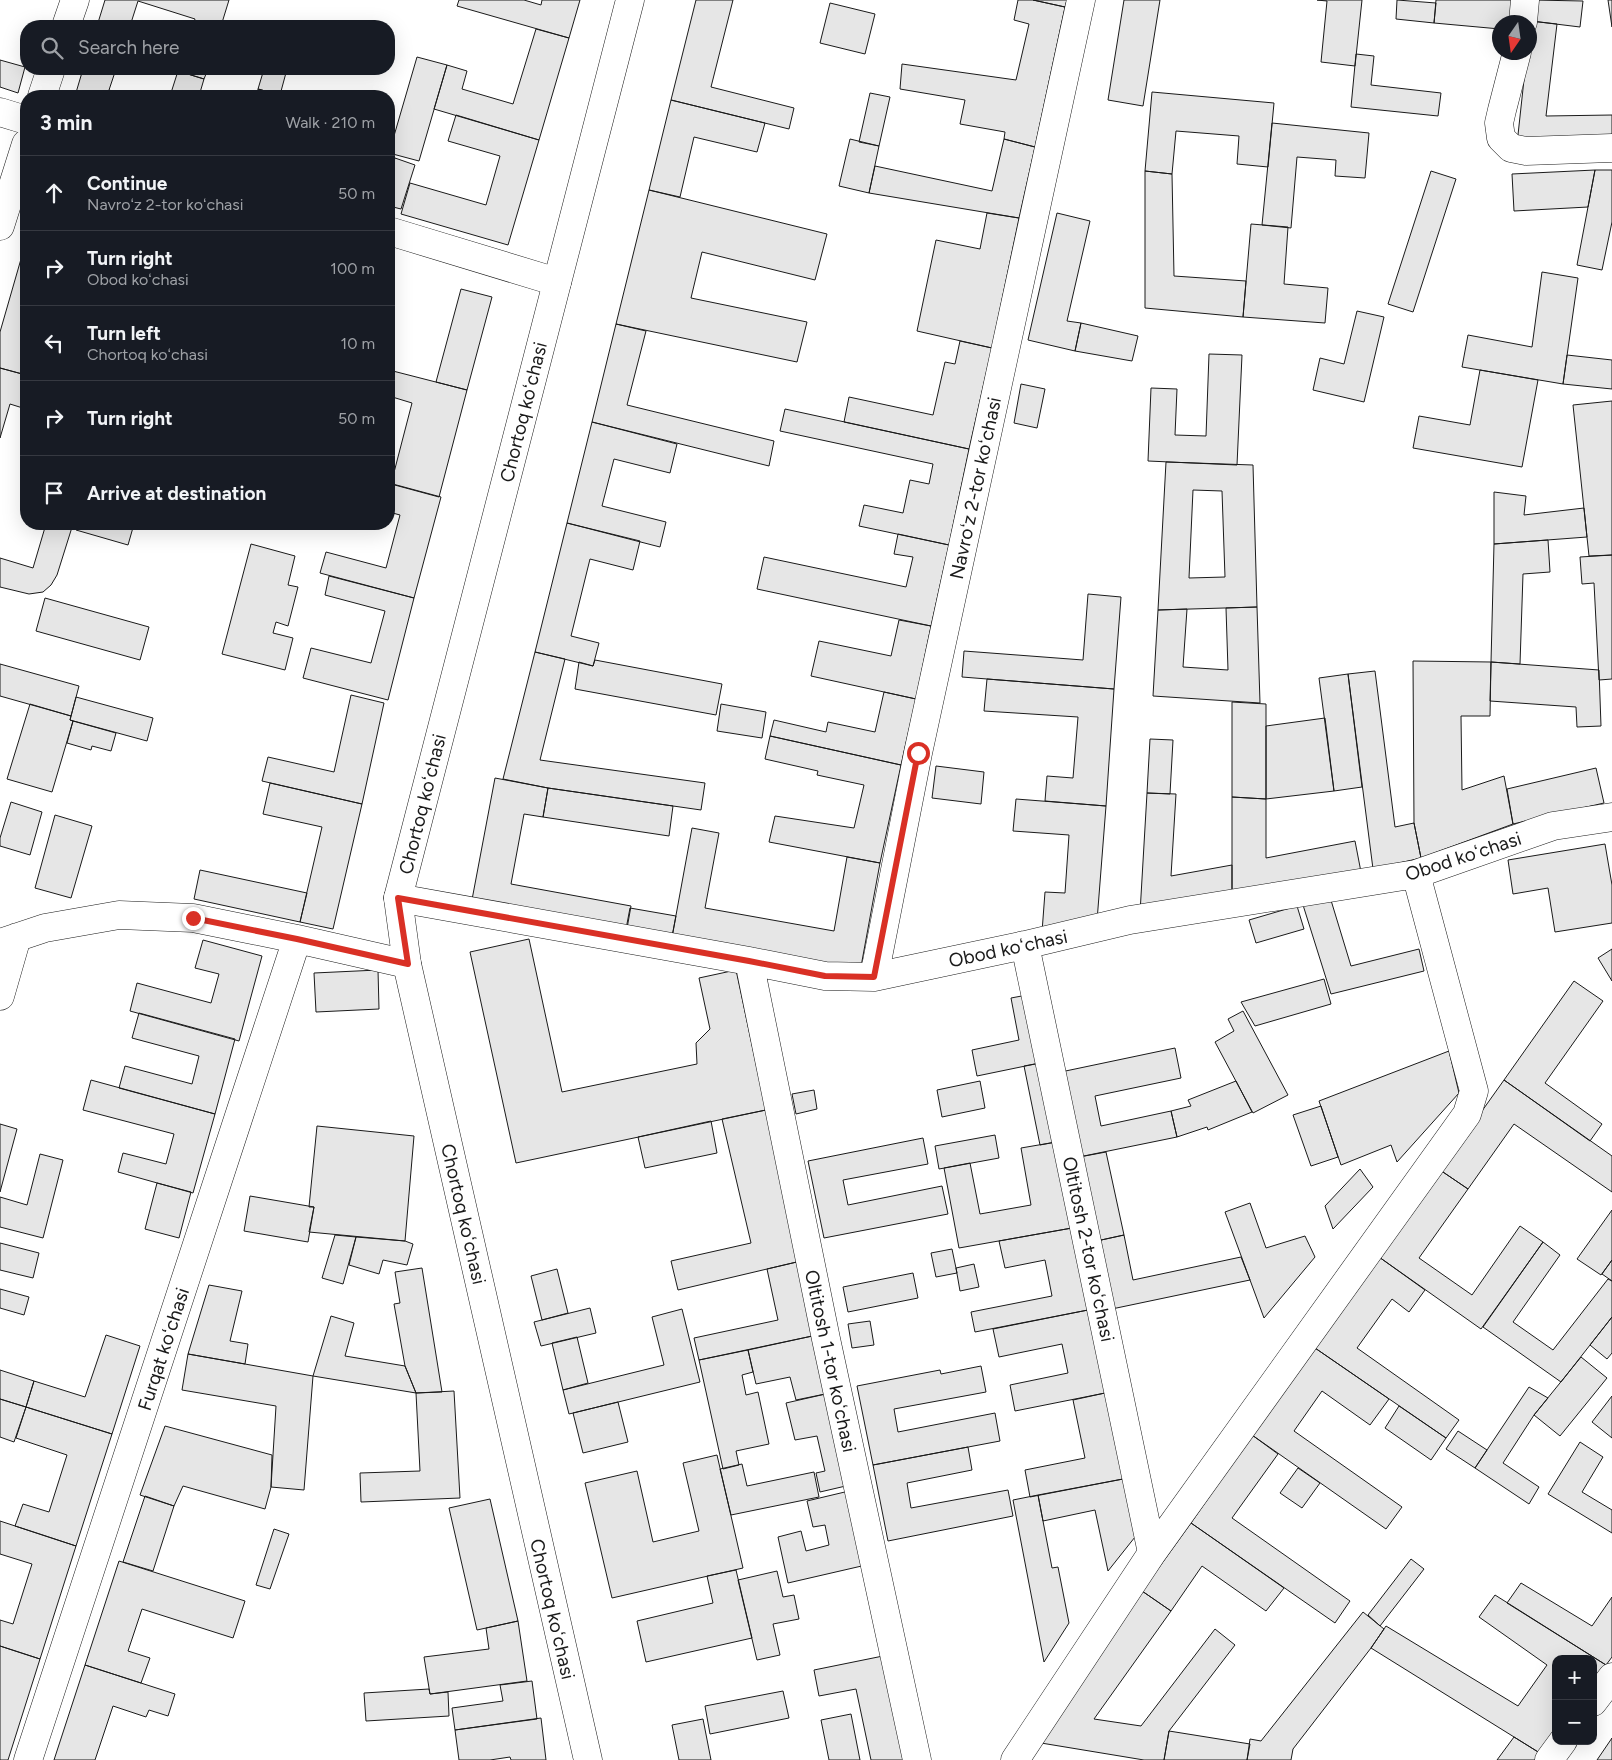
<!DOCTYPE html>
<meta charset="utf-8">
<style>
body{margin:0;font-family:Figtree,sans-serif;background:#242831;color:#f1f3f6}
.controls{position:absolute;right:15px;bottom:15px;display:grid;overflow:hidden;border-radius:10px;box-shadow:0 5px 20px #0002}
.controls button{width:45px;height:45px;display:grid;place-items:center;padding:0;border:0;border-bottom:1px solid #363941;background:#171b24;color:#f1f3f6;font:25px sans-serif}
.compass{position:absolute;left:1492px;top:15px;width:45px;height:45px;border-radius:50%;background:#171b24;box-shadow:0 5px 20px #0002;rotate:193deg}
.stop{position:absolute;width:15px;height:15px;margin:-11px;border:4px solid #d93025;border-radius:50%;background:#fff}
.stop.end{background:#d93025;border-color:#fff;box-shadow:0 1px 5px #0008}
.list{margin:0;padding:0;list-style:none}
h2{display:flex;justify-content:space-between;align-items:center;height:65px;margin:0;padding:0 20px;font-size:21px}
h2 small{font-size:16px;font-weight:400;color:#9ea1a6}
.list li{display:grid;grid-template-columns:32px 1fr auto;gap:15px;align-items:center;box-sizing:border-box;height:75px;padding:0 20px;border-top:1px solid #363941}
.list b{display:block;font-size:19px;white-space:nowrap}
.list p{margin:0;font-size:16px;white-space:nowrap;color:#9ea1a6}
.list em{font-size:16px;font-style:normal;color:#9ea1a6}
.icon{flex:none;width:28px;height:28px;fill:none;stroke:currentColor;stroke-width:2;stroke-linecap:round;stroke-linejoin:round}
.map{position:relative;flex:none;width:1612px;height:1760px;overflow:hidden}
.search{position:absolute;background:#171b24;box-shadow:0 5px 20px #0002;left:20px;top:20px;width:375px;height:55px;display:flex;align-items:center;gap:12px;box-sizing:border-box;padding:0 18px;border-radius:20px;color:#9ea1a6;font-size:19px}
.panel{position:absolute;background:#171b24;box-shadow:0 5px 20px #0002;left:20px;top:90px;width:375px;height:440px;border-radius:20px}
.map>svg:first-child{display:block}
.building{fill:#e6e6e6;stroke:#1a1a1a;fill-rule:evenodd}
.lines{fill:none;stroke-linecap:round;stroke-linejoin:round}
.minor-casing{stroke:#1a1a1a;stroke-width:29}
.secondary-casing{stroke:#1a1a1a;stroke-width:29}
.minor{stroke:#fff;stroke-width:28}
.secondary{stroke:#fff;stroke-width:28}
.route{stroke:#d93025;stroke-width:6}
.labels{text-anchor:middle;stroke-width:4;stroke-linejoin:round;paint-order:stroke}
.street-label{font-size:19px;fill:#1a1a1a;stroke:#fff}
</style>
<div class="map">
<svg width="1612" height="1760" viewBox="0 0 1612 1760">
<rect width="100%" height="100%" fill="#fff"/>
<path class="building" d="M105,0H229L221,26H193L195,19L138,1L130,26H97Z
M459,0H524L541,5L542,0H580L569,38L457,6Z
M696,0H733L711,87L794,108L789,129L671,100Z
M1018,0H1033L1065,7L1035,147L1004,139L1005,132L960,124L965,100L900,89L902,64L1016,80L1029,24L1014,20Z
M1033,0H1067L1065,7Z
M1124,0H1160L1143,106L1108,100Z
M1317,0H1362L1355,66L1321,62L1327,1Z
M1397,0L1436,3L1434,23L1396,19Z
M1436,0H1521L1519,22H1500V29L1434,23Z
M1533,0L1583,1L1580,27L1531,21Z
M1608,0H1612V27Z
M830,3L875,14L865,54L820,43Z
M1531,21L1557,24L1546,116L1612,115V142L1517,144L1527,52H1530Z
M536,29L569,38L539,140L434,109L447,65L467,71L462,89L513,104Z
M1356,54L1374,56L1371,85L1441,93L1438,116L1351,107Z
M417,57L447,65L419,161L389,153Z
M0,60L25,67L18,93L0,87Z
M83,69H116L109,90L129,96H75Z
M179,69H208L204,79L178,71Z
M264,69H287L280,95L258,89Z
M178,71L204,79L199,96H170Z
M258,89L280,95V96H257Z
M1152,92L1274,103L1268,167L1237,164L1239,136L1176,131L1172,174L1145,171Z
M870,93L890,97L879,146L859,142Z
M671,100L765,123L757,152L694,137L680,197L649,190Z
M456,115L539,140L508,245L401,214L410,183L486,205L500,156L448,141Z
M1272,123L1369,133L1365,178L1335,176L1336,160L1297,157L1291,228L1262,225Z
M850,139L879,146L869,193L839,186Z
M1004,139L1035,147L1019,218L869,193L875,166L992,191Z
M395,158L415,165L401,209L389,206V178Z
M1595,170L1588,207L1514,211L1512,174Z
M1595,170H1612V222L1602,270L1577,265Z
M1145,171L1172,174L1174,276L1246,281L1243,317L1145,308Z
M1431,171L1456,179L1413,312L1388,304Z
M649,190L827,234L815,280L702,252L691,298L807,322L797,362L616,324Z
M987,213L1019,218L992,348L917,331L936,240L980,249Z
M1057,213L1090,221L1067,321L1081,323L1075,351L1028,340Z
M1251,224L1288,227L1284,284L1328,288L1325,323L1243,317Z
M21,259L26,260V375L0,368V332Z
M1542,272L1578,278L1563,384L1462,367L1468,335L1532,347Z
M461,289L492,297L467,390L436,382Z
M1357,311L1384,317L1364,402L1313,390L1320,358L1344,364Z
M1081,323L1138,336L1132,361L1075,351Z
M616,324L646,331L627,405L774,441L769,466L592,422Z
M960,341L992,348L969,449L844,422L849,397L933,415L945,362L955,364Z
M1209,354L1242,355L1237,465L1148,461L1151,388L1177,389L1175,435L1206,436Z
M1567,355L1612,360V389L1563,384Z
M0,368L26,375V409L10,404L0,438Z
M389,370L467,390L439,497L391,484L412,403L389,396Z
M1480,370L1538,380L1522,467L1413,448L1419,416L1470,425Z
M1021,384L1045,389L1037,428L1014,423Z
M1612,401V555L1589,556L1573,405Z
M785,409L969,449L949,545L859,526L864,505L903,513L910,480L929,484L933,464L780,431Z
M592,422L677,444L670,473L614,459L602,506L666,522L660,547L567,523Z
M1166,462L1253,465L1257,607L1158,610ZM1193,490L1222,491L1225,577L1189,578Z
M389,483L441,497L414,598L320,573L326,552L386,568L400,515L389,512Z
M1494,492L1526,496L1524,515L1584,508L1587,537L1494,544Z
M567,523L640,541L633,570L590,559L571,636L599,643L593,666L535,652Z
M46,524H73L57,575L51,585L43,592L29,594L0,587V558L33,568Z
M78,524H134L128,545L76,530Z
M898,534L949,545L931,626L757,589L764,557L906,587L913,557L894,554Z
M1548,540L1550,572L1523,574L1520,664L1491,662L1494,544Z
M251,544L295,556L288,585L298,587L288,626L276,622L273,633L293,638L285,670L222,654Z
M1612,555V679L1599,680L1594,583L1582,584L1580,557Z
M329,576L414,598L388,700L303,678L311,648L371,663L385,611L325,595Z
M1088,594L1121,597L1114,689L962,677L964,651L1083,660Z
M45,598L149,627L140,660L36,631Z
M1257,607L1260,703L1153,696L1158,610L1187,609L1183,667L1228,670L1226,608Z
M899,620L931,626L916,699L811,676L819,641L891,656Z
M535,652L565,659L540,760L705,783L701,810L548,788L503,779Z
M595,660L722,684L716,715L575,689L579,662L593,666Z
M1413,661L1491,662L1490,716H1461L1462,790L1504,776L1513,824L1421,858L1414,823Z
M1491,662L1599,670L1601,726L1577,727L1576,707L1490,701Z
M0,664L79,686L71,716L0,696Z
M1375,671L1395,827L1414,823L1421,858L1373,869L1348,674Z
M1348,674L1362,787L1334,791L1319,678Z
M987,679L1114,689L1106,806L1045,801L1047,776L1073,778L1078,717L984,711Z
M884,692L916,699L901,765L770,736L774,720L826,732L828,722L875,732Z
M351,695L384,703L362,804L262,781L268,757L334,772Z
M76,697L153,718L147,741L70,720Z
M1232,702L1266,704V799L1232,797Z
M30,704L71,716L70,720L73,721L52,792L7,779Z
M721,704L766,712L762,738L717,731Z
M1325,718L1334,791L1266,799V726Z
M73,721L116,733L111,751L92,746L91,750L67,743Z
M770,736L901,765L880,863L769,842L775,816L854,828L864,785L817,775L818,771L765,759Z
M1150,739L1173,740L1170,794L1147,793Z
M936,766L984,772L981,804L932,798Z
M1596,768L1604,803L1513,824L1507,789Z
M495,778L548,788L543,817L524,814L511,884L631,906L626,934L471,905Z
M270,783L362,804L333,929L300,922L322,827L263,814Z
M548,788L673,806L669,836L543,817Z
M1147,793L1176,794L1171,876L1232,865V896L1140,913Z
M1232,797L1266,799V858L1355,841L1361,872L1232,896Z
M1016,799L1106,806L1097,921L1042,932L1045,892L1065,893L1069,835L1013,831Z
M11,802L42,812L30,855L0,846V838Z
M55,815L92,826L71,898L35,888Z
M692,828L719,833L705,908L834,931L847,857L880,863L860,972L672,937Z
M1605,844L1612,885V923L1555,932L1548,888L1513,894L1508,860Z
M200,870L307,893L300,922L194,899Z
M1330,897L1351,966L1419,949L1424,971L1331,994L1303,905Z
M1297,906L1304,929L1256,943L1249,920Z
M630,908L676,916L672,937L626,929Z
M529,939L562,1092L697,1064L696,1043L710,1029L699,978L736,970L766,1110L516,1163L470,952Z
M203,940L262,956L239,1041L130,1011L137,983L211,1003L219,974L195,968Z
M1612,949V981L1598,958Z
M378,970L379,1009L316,1012L314,973Z
M1324,979L1331,1004L1255,1026L1241,1002Z
M1574,981L1603,1001L1545,1083L1602,1124L1590,1141L1504,1080Z
M1027,995L1040,1063L977,1076L972,1050L1019,1040L1011,998Z
M1243,1011L1288,1095L1253,1113L1215,1042L1234,1031L1228,1019Z
M139,1013L235,1039L215,1114L119,1088L125,1066L192,1084L199,1056L132,1038Z
M1175,1048L1181,1078L1095,1096L1101,1126L1171,1111L1177,1137L1074,1158L1056,1073Z
M1449,1051L1459,1093L1397,1162L1391,1145L1341,1165L1319,1101Z
M1040,1063L1056,1142L1040,1145L1024,1066Z
M91,1080L215,1114L193,1193L118,1172L123,1153L166,1164L174,1134L83,1110Z
M1504,1080L1612,1156V1192L1514,1124L1468,1189L1440,1170Z
M980,1081L985,1108L942,1117L937,1090Z
M1236,1081L1252,1112L1208,1130L1207,1127L1177,1137L1171,1111L1191,1106L1188,1100Z
M814,1090L817,1109L796,1114L792,1094Z
M1321,1106L1338,1157L1311,1166L1293,1115Z
M766,1110L801,1261L678,1290L671,1261L751,1243L722,1119Z
M711,1121L717,1153L645,1168L638,1137Z
M0,1124L17,1129L0,1192Z
M317,1126L414,1136L405,1241L309,1232L314,1207H309Z
M995,1135L999,1158L939,1169L935,1146Z
M923,1138L928,1164L843,1180L848,1205L942,1186L948,1214L824,1238L808,1161Z
M1056,1142L1072,1228L959,1248L944,1168L970,1163L980,1214L1031,1205L1021,1148Z
M1106,1152L1124,1235L1092,1242L1074,1158Z
M40,1154L63,1160L43,1238L0,1227V1197L27,1205Z
M1360,1169L1373,1187L1333,1229L1325,1206Z
M1440,1170L1468,1189L1419,1258L1472,1295L1520,1226L1543,1242L1481,1329L1379,1257Z
M157,1183L191,1192L179,1238L145,1229Z
M250,1196L314,1207L308,1242L244,1231Z
M1250,1203L1266,1248L1305,1236L1315,1257L1264,1318L1225,1212Z
M1612,1210V1260L1601,1275L1577,1259Z
M1072,1228L1088,1310L975,1332L971,1312L1052,1296L1045,1260L1005,1268L999,1241Z
M335,1235L356,1237L343,1284L322,1278Z
M1124,1235L1133,1280L1241,1257L1250,1280L1107,1310L1092,1242Z
M356,1237L405,1241L413,1244L407,1265L383,1260L379,1274L349,1265Z
M1543,1242L1560,1255L1513,1322L1553,1350L1608,1279L1612,1281V1317L1561,1382L1483,1327Z
M0,1243L39,1253L33,1278L0,1270Z
M952,1249L957,1273L936,1277L931,1253Z
M1379,1257L1425,1290L1409,1312L1392,1299L1357,1348L1459,1420L1446,1438L1315,1348Z
M1612,1260V1281L1602,1274Z
M801,1261L817,1335L699,1360L694,1338L778,1320L767,1269Z
M974,1264L979,1287L960,1291L956,1268Z
M422,1268L442,1392L416,1393L405,1366L394,1304L400,1303L395,1272Z
M557,1269L568,1313L542,1320L531,1276Z
M913,1273L918,1298L848,1312L843,1287Z
M209,1285L242,1291L230,1341L248,1344L245,1364L188,1354Z
M0,1289L29,1297L24,1315L0,1308Z
M590,1308L596,1333L541,1346L534,1322Z
M682,1309L700,1382L569,1414L563,1390L664,1365L652,1317Z
M1088,1310L1105,1393L1015,1411L1010,1385L1068,1373L1062,1344L999,1357L993,1329Z
M331,1316L354,1323L345,1356L405,1366L416,1393L313,1376Z
M1612,1317V1353L1607,1359L1590,1345Z
M870,1321L874,1345L852,1348L848,1324Z
M106,1335L140,1346L112,1434L26,1407L34,1381L85,1397Z
M817,1335L830,1393L796,1400L790,1377L756,1384L748,1350Z
M577,1337L588,1383L563,1390L552,1343Z
M1315,1348L1389,1399L1370,1425L1322,1391L1294,1431L1402,1507L1386,1529L1252,1435Z
M748,1350L753,1372L742,1375L746,1395L758,1392L769,1444L736,1451L739,1465L723,1469L699,1360Z
M188,1354L313,1376L304,1490L271,1487L276,1406L182,1390Z
M1581,1357L1607,1378L1560,1436L1534,1415Z
M981,1366L986,1392L894,1409L898,1432L995,1413L1000,1441L873,1465L857,1386L940,1370L941,1374Z
M0,1370L34,1381L26,1407L0,1399Z
M1529,1387L1548,1398L1534,1415L1503,1463L1539,1487L1529,1504L1475,1468Z
M454,1391L460,1498L361,1502L360,1473L420,1471L416,1393Z
M830,1393L850,1485L820,1492L816,1473L825,1471L817,1436L795,1440L786,1403Z
M1105,1393L1123,1479L1030,1497L1025,1470L1085,1458L1073,1400Z
M1612,1396V1438L1592,1422Z
M0,1399L26,1407L14,1442L0,1437Z
M618,1402L628,1442L583,1453L573,1413Z
M1399,1406L1446,1438L1431,1460L1385,1428Z
M26,1407L112,1434L76,1546L15,1526L23,1504L49,1512L67,1455L16,1438Z
M165,1426L272,1455L271,1487L265,1509L183,1486L174,1506L140,1495Z
M1458,1431L1487,1450L1475,1468L1446,1449Z
M1252,1435L1278,1454L1232,1518L1350,1601L1335,1623L1191,1523Z
M1580,1442L1603,1457L1582,1492L1612,1510V1533L1548,1494Z
M968,1447L972,1470L907,1483L911,1508L1008,1490L1013,1516L888,1541L873,1465Z
M717,1455L743,1568L612,1598L585,1483L637,1471L653,1542L699,1531L683,1463Z
M742,1464L747,1486L814,1472L819,1497L731,1515L720,1469Z
M1298,1468L1320,1483L1302,1508L1280,1493Z
M1123,1479L1135,1537L1108,1571L1095,1510L1043,1521L1038,1495Z
M849,1491L866,1565L788,1583L778,1537L801,1531L806,1551L829,1545L825,1525L813,1527L807,1501Z
M1038,1495L1052,1568L1058,1567L1069,1623L1044,1662L1013,1500Z
M145,1496L174,1506L153,1571L123,1562Z
M490,1499L518,1621L477,1630L449,1508Z
M0,1521L76,1546L40,1659L0,1646V1620L13,1624L32,1564L0,1554Z
M1191,1523L1284,1588L1266,1611L1202,1566L1171,1611L1142,1591Z
M274,1529L289,1534L270,1589L256,1585Z
M1411,1559L1424,1569L1380,1626L1368,1615Z
M119,1561L245,1601L233,1638L142,1609L128,1651L150,1658L141,1683L85,1665Z
M736,1570L752,1638L646,1662L637,1621L713,1603L707,1576Z
M777,1571L783,1597L794,1595L799,1619L773,1624L780,1655L757,1660L738,1580Z
M1521,1583L1592,1626L1612,1597V1657L1606,1665L1507,1603Z
M1142,1591L1171,1611L1094,1719L1141,1726L1215,1629L1235,1645L1169,1731L1164,1760H1144L1035,1742Z
M1495,1595L1606,1665L1593,1684V1659H1556V1737L1543,1755L1371,1648L1386,1626L1518,1706L1547,1665L1479,1617Z
M1363,1612L1384,1629L1371,1648L1293,1749L1291,1760H1247L1250,1739L1261,1741Z
M518,1621L527,1681L430,1694L424,1657L489,1649L486,1628Z
M0,1646L40,1659L8,1760H0Z
M883,1656L904,1760H871L856,1689L819,1696L814,1670Z
M85,1665L175,1694L168,1716L149,1710L146,1717L113,1706L95,1760H54Z
M532,1681L537,1719L455,1730L452,1708L503,1701L500,1685Z
M429,1689L430,1694L448,1692L449,1716L366,1721L364,1693Z
M783,1691L789,1718L710,1734L705,1706Z
M851,1714L860,1760H829L821,1720Z
M541,1718L546,1760H511L510,1757L490,1760H459L455,1730Z
M703,1719L711,1760H679L672,1725Z
M1169,1731L1250,1744L1247,1760H1164Z
M1514,1737L1543,1755L1540,1760H1497Z
M1612,1738V1760H1597Z"/>
<g class="lines">
<g class="minor-casing">
<path id="minor" d="M1523,22L1525,0
M66,26L75,0
M1517,52L1502,110L1499,123L1501,138L1511,148L1526,151L1612,148
M42,96L51,69
M0,112L26,120
M0,226L26,144
M389,231L557,282
M398,898L749,961L825,976L874,977L1025,945L1130,920L1416,874L1553,826L1612,817
M0,943L45,928L119,915L193,918L297,939L407,964
M1025,945L1152,1553
M749,961L826,1339L917,1760
M874,977L918,753L1081,0
M0,996L17,937
M1593,1702L1612,1677
M28,1760L297,939
M1015,1760L1152,1553L1467,1114L1474,1091L1416,874
M1549,1760L1563,1741"/>
</g>
<g class="secondary-casing">
<path id="secondary" d="M588,1760L407,964L398,898L630,0"/>
</g>
<use href="#minor" class="minor"/>
<use href="#secondary" class="secondary"/>
</g>
<g class="lines">
<path class="route" d="M193,918L297,939L408,964L398,898L749,961L825,976L874,977L918,753"/>
</g>
<g class="labels">
<g class="street-label">
<text transform="translate(523 412) rotate(-76)" y="7">Chortoq koʻchasi</text>
<text transform="translate(975 488) rotate(-78)" y="7">Navroʻz 2-tor koʻchasi</text>
<text transform="translate(422 804) rotate(-76)" y="7">Chortoq koʻchasi</text>
<text transform="translate(1463 856) rotate(-18)" y="7">Obod koʻchasi</text>
<text transform="translate(1008 948) rotate(-12)" y="7">Obod koʻchasi</text>
<text transform="translate(464 1214) rotate(77)" y="7">Chortoq koʻchasi</text>
<text transform="translate(1089 1249) rotate(78)" y="7">Oltitosh 2-tor koʻchasi</text>
<text transform="translate(163 1349) rotate(-72)" y="7">Furqat koʻchasi</text>
<text transform="translate(831 1361) rotate(78)" y="7">Oltitosh 1-tor koʻchasi</text>
<text transform="translate(553 1609) rotate(77)" y="7">Chortoq koʻchasi</text>
</g>
</g>
</svg>
<div class="controls">
<button>+</button>
<button>−</button>
</div>
<svg class="compass" viewBox="-18 -18 36 36"><path d="M0-13l5 13h-10z" fill="#e53935"/><path d="M0 13l5-13h-10z" fill="#9ea1a6"/></svg>
<div class="stop" style="left:918px;top:753px"></div>
<div class="stop end" style="left:193px;top:918px"></div>
<div class="search"><svg class="icon" aria-label="search" viewBox="0 0 24 24"><circle cx="10" cy="10" r="6"/><path d="M15 15l6 6"/></svg>Search here</div>
<section class="panel">
<h2>3 min<small>Walk · 210 m</small></h2>
<ul class="list">
<li><svg class="icon" aria-label="ahead" viewBox="0 0 24 24"><path d="M12 20V5M6 11l6-6 6 6"/></svg><div><b>Continue</b><p>Navroʻz 2-tor koʻchasi</p></div><em>50 m</em></li>
<li><svg class="icon" aria-label="right" viewBox="0 0 24 24"><path d="M7 20v-9h11M14 6l5 5-5 5"/></svg><div><b>Turn right</b><p>Obod koʻchasi</p></div><em>100 m</em></li>
<li><svg class="icon" aria-label="left" viewBox="0 0 24 24"><path d="M17 20v-9H6M10 6l-5 5 5 5"/></svg><div><b>Turn left</b><p>Chortoq koʻchasi</p></div><em>10 m</em></li>
<li><svg class="icon" aria-label="right" viewBox="0 0 24 24"><path d="M7 20v-9h11M14 6l5 5-5 5"/></svg><div><b>Turn right</b></div><em>50 m</em></li>
<li><svg class="icon" aria-label="arrive" viewBox="0 0 24 24"><path d="M6 21V4h12l-3 4 3 4H6"/></svg><div><b>Arrive at destination</b></div></li>
</ul>
</section>
</div>
